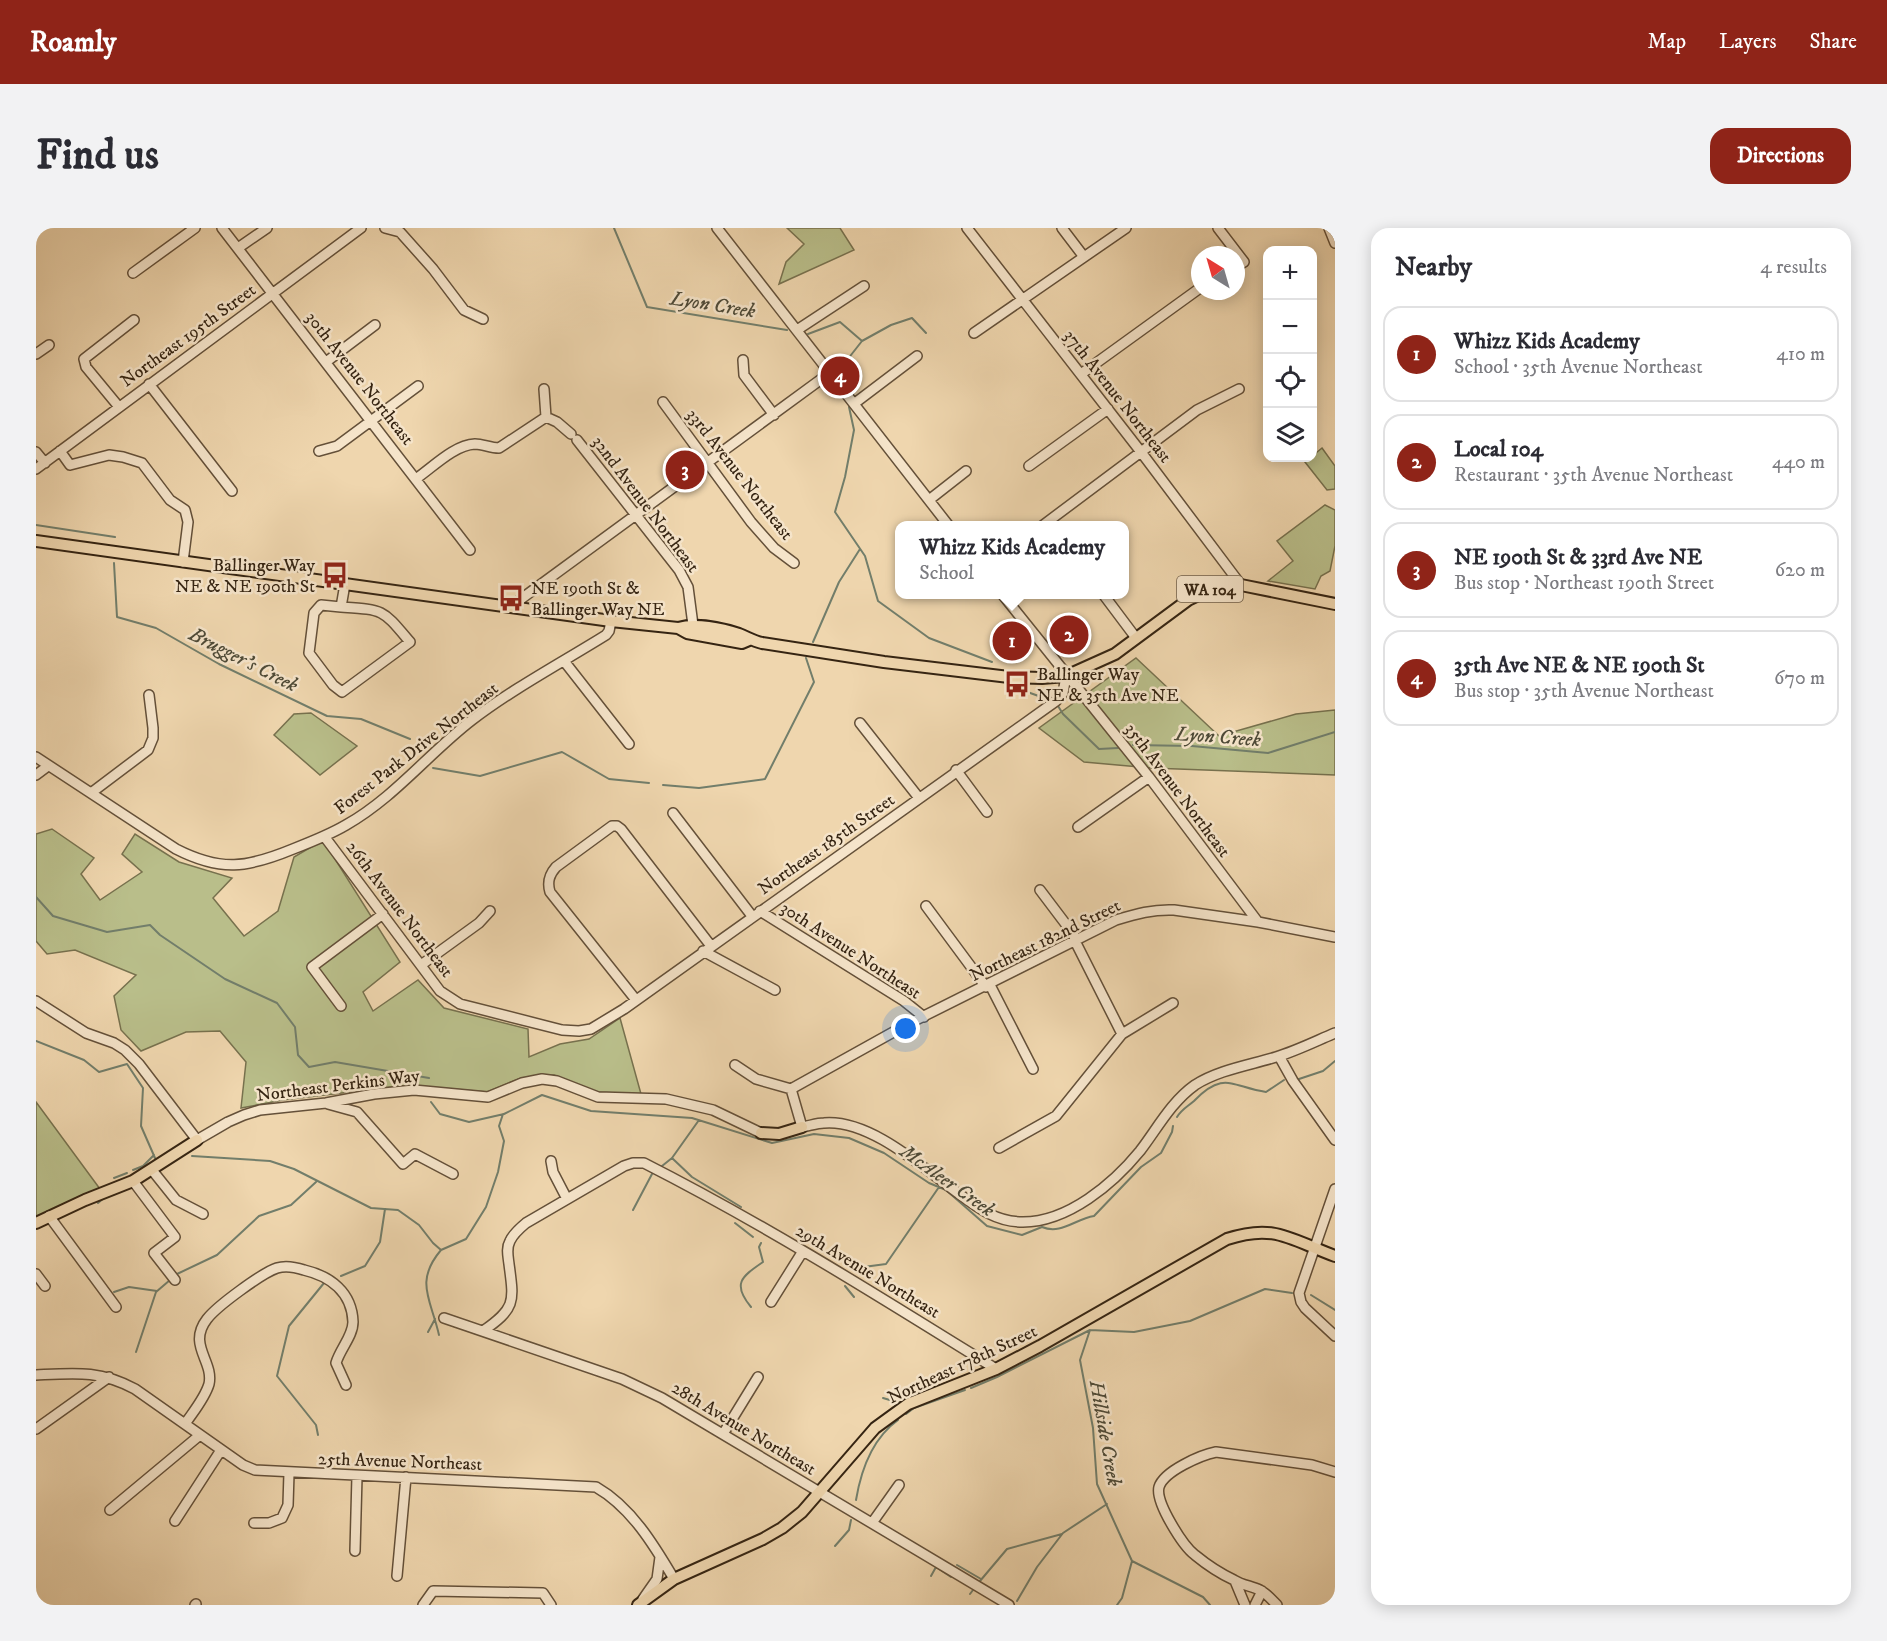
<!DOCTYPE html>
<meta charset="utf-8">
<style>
body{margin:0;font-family:"IM FELL DW Pica",serif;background:#f2f2f3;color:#2b2b33}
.controls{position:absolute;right:18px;top:18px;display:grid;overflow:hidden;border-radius:12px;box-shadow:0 3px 15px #0003}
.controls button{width:54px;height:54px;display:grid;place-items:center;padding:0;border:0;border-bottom:2px solid #e1e1e2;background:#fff;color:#2b2b33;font:30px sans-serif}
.compass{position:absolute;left:1155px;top:18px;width:54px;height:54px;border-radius:50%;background:#fff;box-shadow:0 3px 15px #0003;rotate:323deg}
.you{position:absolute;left:870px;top:801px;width:21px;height:21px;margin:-15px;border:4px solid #fff;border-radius:50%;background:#1a73e8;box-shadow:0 0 0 9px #1a73e833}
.badge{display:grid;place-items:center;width:39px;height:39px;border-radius:50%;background:#8f2418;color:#fff;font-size:20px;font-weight:700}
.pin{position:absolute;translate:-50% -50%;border:3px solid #fff;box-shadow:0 2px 6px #0006}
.popup{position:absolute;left:859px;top:293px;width:234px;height:78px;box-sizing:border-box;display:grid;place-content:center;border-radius:12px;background:#fff;filter:drop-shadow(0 2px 4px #0005);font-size:20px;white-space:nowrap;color:#7c7c81}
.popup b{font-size:22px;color:#2b2b33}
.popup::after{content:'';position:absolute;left:50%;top:100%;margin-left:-12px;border:12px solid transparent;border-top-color:#fff}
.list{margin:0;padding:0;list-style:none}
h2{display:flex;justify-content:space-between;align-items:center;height:78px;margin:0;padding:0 24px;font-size:26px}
h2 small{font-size:20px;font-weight:400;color:#7c7c81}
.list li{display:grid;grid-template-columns:39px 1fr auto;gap:18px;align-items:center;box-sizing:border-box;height:96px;margin:0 12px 12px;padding:0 12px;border:2px solid #e1e1e2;border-radius:18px}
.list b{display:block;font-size:22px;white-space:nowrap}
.list p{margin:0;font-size:20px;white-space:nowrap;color:#7c7c81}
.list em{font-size:20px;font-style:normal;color:#7c7c81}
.icon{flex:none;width:33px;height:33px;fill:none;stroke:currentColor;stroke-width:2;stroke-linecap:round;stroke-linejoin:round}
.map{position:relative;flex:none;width:1299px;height:1377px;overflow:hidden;border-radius:18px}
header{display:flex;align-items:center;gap:36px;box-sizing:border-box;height:84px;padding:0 30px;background:#8f2418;color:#fff}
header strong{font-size:28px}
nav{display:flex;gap:33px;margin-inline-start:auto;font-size:21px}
.intro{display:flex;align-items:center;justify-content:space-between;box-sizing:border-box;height:144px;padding:0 36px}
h1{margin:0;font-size:42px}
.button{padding:15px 27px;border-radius:18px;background:#8f2418;color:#fff;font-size:21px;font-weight:700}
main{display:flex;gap:36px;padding:0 36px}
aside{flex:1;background:#fff;border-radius:18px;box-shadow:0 3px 15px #0003}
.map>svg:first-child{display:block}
.green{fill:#b9be8a;stroke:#77714e;stroke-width:1.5}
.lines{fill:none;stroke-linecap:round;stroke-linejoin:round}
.stream{stroke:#727e6b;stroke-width:2}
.minor-casing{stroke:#645039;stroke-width:12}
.major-casing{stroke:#352412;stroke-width:14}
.minor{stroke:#f5e4ca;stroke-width:9}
.major{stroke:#efd6ae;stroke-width:10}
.labels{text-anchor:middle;stroke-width:5;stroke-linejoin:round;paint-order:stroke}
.shield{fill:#f5e4ca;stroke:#6f5e49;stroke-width:1.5}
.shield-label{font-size:16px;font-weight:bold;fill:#352412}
.street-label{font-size:18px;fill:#352412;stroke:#f5e4ca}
.poi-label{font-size:18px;fill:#352412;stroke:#f5e4ca;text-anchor:start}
.water-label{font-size:20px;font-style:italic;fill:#4e4a37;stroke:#f5e4ca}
</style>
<header>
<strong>Roamly</strong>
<nav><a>Map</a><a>Layers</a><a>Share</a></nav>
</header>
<div class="intro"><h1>Find us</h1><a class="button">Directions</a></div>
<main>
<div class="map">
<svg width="1299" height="1377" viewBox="0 0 1299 1377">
<rect width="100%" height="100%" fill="#efd6ae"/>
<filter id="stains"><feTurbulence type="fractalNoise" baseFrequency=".00333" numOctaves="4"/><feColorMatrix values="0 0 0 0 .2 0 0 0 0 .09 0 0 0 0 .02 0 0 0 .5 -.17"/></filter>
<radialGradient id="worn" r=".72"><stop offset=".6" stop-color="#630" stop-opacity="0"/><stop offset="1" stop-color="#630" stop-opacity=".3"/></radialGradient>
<path class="green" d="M751,0H804L818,22L743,56L750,34L768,16Z
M1286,220L1299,238V261L1291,262L1269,234Z
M1289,277L1299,282V318L1294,343L1285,348L1279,361L1232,353L1257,333L1241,313Z
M1100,430L1183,508L1260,486L1299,482V547L1115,540L1048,534L1003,500Z
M275,485L321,518L284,547L238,507L258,486Z
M16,601L58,630L45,646L64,672L106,644L86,626L99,606L143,634L196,650L177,670L208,708L242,683L258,629L287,612L364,734L327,764L337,783L382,752L408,780L492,801L493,829L524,816L553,811L584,790L605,866L559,864L518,847L485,850L451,864L373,857L247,872L205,880L210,834L184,803L150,804L105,823L85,802L78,768L100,747L39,722L11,726L0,713V606Z
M0,874L64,961L0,989Z"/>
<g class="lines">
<path class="stream" d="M578,0L611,79L751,102
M772,106L804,94L826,113L804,141L807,150
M826,113L855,97L876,90L890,105
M813,179L818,202L809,249L799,284L829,328L842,373L893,410L956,434
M0,297L79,309
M78,335L81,389L120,400L183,436L291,488L325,491L374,511
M777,414L803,354L824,321
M983,461L1011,471
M1022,478L1027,486L1063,521L1082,520
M1097,517L1156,518L1232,525L1299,504
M397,540L444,548L526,524L573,551L613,555
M627,557L663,560L729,551L778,454L770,430
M0,669L17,688L71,704L114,697L124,707L189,751L241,775L259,799L262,827L273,839L299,834L393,850
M0,813L48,832L63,844L91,836L107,860L105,898L119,930
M1263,851L1287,843L1299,833
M395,874L404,886L433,894L468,886L506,867L555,883L656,890L736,915L778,906L813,910L848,925L893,955L910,962L951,998L986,1007L1006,999C1025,1007 1039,991 1058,988L1105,939L1125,925L1136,904L1137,898
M1141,889C1146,881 1151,879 1158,873C1188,842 1196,859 1230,864L1248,852
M156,928L234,933L258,941L335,980L362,982L383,997L397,1015L405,1022L430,1011L450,979L462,944L468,913L463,898L467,886
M636,930L656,949L705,979
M626,938L636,930L663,892
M97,942L107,938L118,927
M78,950L91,945
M62,975L69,969
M597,982L616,946
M699,995L717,1009
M820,1040L850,1036L903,959
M141,1046L181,1027L223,988L255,977L280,954
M305,1048L329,1038L344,1014L349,981
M809,1058L818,1069
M78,1064L93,1059L121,1063
M1275,1067L1299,1082
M715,1079C696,1056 705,1049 727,1034L723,1019L725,1015
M392,1104L399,1091
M403,1107C395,1071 378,1054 405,1022
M100,1124L120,1064L134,1052
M935,1160L961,1149L1054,1102
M847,1170L864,1175
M870,1186L878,1180L929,1162
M282,1207L280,1197L241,1148L253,1098L288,1055
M820,1272C825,1242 837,1210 862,1192
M799,1318L813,1302L815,1292
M1096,1333L1167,1369L1174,1377
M921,1337L945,1351
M895,1348L900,1339L915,1349
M944,1353L971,1321L1026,1306
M934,1366L937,1362
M981,1373L1001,1339L1027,1305L1071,1276
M1081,1377L1086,1370L1096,1333L1061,1256L1057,1200L1044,1132L1054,1102L1098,1104L1154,1093L1229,1061L1256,1065"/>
<g class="minor-casing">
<path id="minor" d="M186,0L434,322
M349,0L364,4L397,41L428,82L447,91
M681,0L913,298
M931,0L1105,224L1205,357
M1026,0L1048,29
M1182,0L1208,34L1200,39
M1293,0L1299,15
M202,20L231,0
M97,45L159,0
M761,102L828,58
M938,105L1090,0
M0,126L13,117
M707,132L708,147L738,187
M290,134L339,97
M1045,146L1164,60
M113,156L196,263
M508,161L510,189L521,194L535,206
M627,174L715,294L738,320L758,335
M819,175L881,128
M83,179L50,139L48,131L98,92
M541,212L643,342L652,359L657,397
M24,223L34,237L73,227L87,229L106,235L134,272L149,282L152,294L147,334
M283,223L301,218L382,158
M0,224L9,235
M993,238L1072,181
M0,241L325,0
M381,250C397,239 418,217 439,216C447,216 454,220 463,220L510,189
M893,272L930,243
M1006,298L1161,182L1203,161
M966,366L1113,549L1222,694
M1067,366L1100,410
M305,379C349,382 346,381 374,414L306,464L297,457L273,425L278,385L285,377L305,379L309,356
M474,379L795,144
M528,433L593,516
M824,495L883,570
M0,529L140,621C185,644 211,640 257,621C275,614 293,607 310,597C358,570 393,525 436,492C478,460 525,435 570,407L573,403L575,393
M920,542L951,584
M0,547L12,538
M55,565L112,522L117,510V500L113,467
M637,585L716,688
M1042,599L1113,549
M288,608L404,763L424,776L526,802L543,803L555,801L588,781L1020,473L1027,465L1030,448
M1004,662L1038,707L1039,713L1086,806
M890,678L950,759
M724,683L868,773L888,789
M667,723L739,762
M385,737L443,695L454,683
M954,757L997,841
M600,772L514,664C511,654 513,647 520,639L576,598H581L585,601L675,718
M0,773L50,805L78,815L89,822L103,836L161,912L192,894L208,887L224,882L290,875L338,866L378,862L452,869L486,855L506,851L521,853L562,869L630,871L677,882L725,905
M305,778L276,739L347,686
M1243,828L1257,853L1299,912
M699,837L720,851L755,861
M755,861L766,899C773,898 781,895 788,895C834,891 887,940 922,965C942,980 960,994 987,994C1032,994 1077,956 1104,923C1121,901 1135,874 1159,857C1182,842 1214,837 1240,829C1260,823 1280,813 1299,805
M755,861L870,797L1080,692C1100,686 1117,681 1138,682L1222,694L1299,709
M292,876L321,884L367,936L379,926L417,946
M963,920L1020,888L1086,806L1137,775
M515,933L517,944L531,971
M116,942L140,972L167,986
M97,953L139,1009L118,1025L139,1052
M1299,961L1263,1065L1265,1074L1269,1080L1299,1108
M13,988L80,1079
M0,1046L9,1058
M735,1074L767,1023
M408,1090L586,1151L626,1170L973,1377
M447,1103C480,1080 478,1074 473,1036C472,1028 470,1020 474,1013C477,1006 484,1000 490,995L588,938L597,935H608C730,997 844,1069 960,1141
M0,1147C39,1145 64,1142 99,1161L207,1237L219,1242L560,1259C595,1279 618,1317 638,1351
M149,1196C157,1184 169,1170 173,1156C178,1133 151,1117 171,1091C181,1078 226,1045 241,1040C250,1037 259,1039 268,1042C294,1048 316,1064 317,1094C317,1108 304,1121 300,1135L310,1157
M0,1201L73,1149
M687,1206L722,1149
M74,1282L164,1207
M139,1293L185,1222
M218,1295H233L246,1290L252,1277L253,1245
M836,1295L863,1257
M319,1323L321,1248
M361,1348L370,1249
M1199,1353L1209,1377
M607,1371L621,1351L624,1329
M159,1377L160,1376
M387,1377L397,1363L507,1365L515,1377
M1219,1377L1226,1363
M1241,1377C1236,1372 1230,1365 1224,1362C1215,1358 1206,1357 1198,1352C1185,1346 1170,1336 1159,1327C1147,1318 1119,1274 1123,1259C1128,1243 1165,1227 1180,1224L1276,1237L1299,1244"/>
</g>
<g class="major-casing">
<path id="major" d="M0,313L575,393L642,400L651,405L706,415L713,412
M642,400C660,395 685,400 703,406C711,409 717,413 726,415L848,434L973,449L1006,450L1030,448L1079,426L1152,372L1175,361L1205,357L1299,376
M725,905L743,906L766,899
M0,995L49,972L97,953L161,912
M602,1377L638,1351L727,1311L746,1300L766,1284L839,1200L872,1176L960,1141L1004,1118L1191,1011C1239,995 1255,1012 1299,1028"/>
</g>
<use href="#minor" class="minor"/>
<use href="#major" class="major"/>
</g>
<defs>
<g id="bus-bare" transform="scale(2.07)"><path d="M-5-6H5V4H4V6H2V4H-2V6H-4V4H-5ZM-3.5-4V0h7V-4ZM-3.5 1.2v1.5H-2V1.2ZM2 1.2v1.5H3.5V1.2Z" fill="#8f2418" stroke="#f5e4ca" stroke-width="2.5" paint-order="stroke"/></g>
</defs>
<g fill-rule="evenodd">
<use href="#bus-bare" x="299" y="347"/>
<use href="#bus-bare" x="475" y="370"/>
<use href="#bus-bare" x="981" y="456"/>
</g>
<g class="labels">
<rect class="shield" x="1141" y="348" width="66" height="26" rx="4.5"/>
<g class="shield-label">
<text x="1174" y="367">WA 104</text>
</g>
<g class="street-label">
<text transform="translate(152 107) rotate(-36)" y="6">Northeast 195th Street</text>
<text transform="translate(324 150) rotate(52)" y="6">30th Avenue Northeast</text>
<text transform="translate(1082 168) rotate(52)" y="6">37th Avenue Northeast</text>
<text transform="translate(704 246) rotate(52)" y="6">33rd Avenue Northeast</text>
<text transform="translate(610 276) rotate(53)" y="6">32nd Avenue Northeast</text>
<text transform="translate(380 520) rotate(-38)" y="6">Forest Park Drive Northeast</text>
<text transform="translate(1142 562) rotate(53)" y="6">35th Avenue Northeast</text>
<text transform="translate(790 616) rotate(-35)" y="6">Northeast 185th Street</text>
<text transform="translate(364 681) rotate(53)" y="6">26th Avenue Northeast</text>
<text transform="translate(1009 712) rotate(-26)" y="6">Northeast 182nd Street</text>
<text transform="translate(815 722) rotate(33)" y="6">30th Avenue Northeast</text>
<text transform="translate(302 857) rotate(-7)" y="6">Northeast Perkins Way</text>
<text transform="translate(832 1043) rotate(31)" y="6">29th Avenue Northeast</text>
<text transform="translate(926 1136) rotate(-25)" y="6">Northeast 178th Street</text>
<text transform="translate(708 1200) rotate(31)" y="6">28th Avenue Northeast</text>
<text transform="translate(364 1233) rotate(2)" y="6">25th Avenue Northeast</text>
</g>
<g class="poi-label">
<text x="279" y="343" text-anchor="end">Ballinger Way<tspan x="279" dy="21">NE &amp; NE 190th St</tspan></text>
<text x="495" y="366">NE 190th St &amp;<tspan x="495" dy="21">Ballinger Way NE</tspan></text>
<text x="1001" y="452">Ballinger Way<tspan x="1001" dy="21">NE &amp; 35th Ave NE</tspan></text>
</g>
<g class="water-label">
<text transform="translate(677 76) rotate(9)" y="7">Lyon Creek</text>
<text transform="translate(208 431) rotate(27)" y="7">Brugger's Creek</text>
<text transform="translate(1182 508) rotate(4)" y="7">Lyon Creek</text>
<text transform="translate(912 952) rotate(35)" y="7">McAleer Creek</text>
<text transform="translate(1070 1205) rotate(80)" y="7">Hillside Creek</text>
</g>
</g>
<rect width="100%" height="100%" filter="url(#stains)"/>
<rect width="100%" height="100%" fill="url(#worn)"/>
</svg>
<div class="controls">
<button>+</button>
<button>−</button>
<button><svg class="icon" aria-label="locate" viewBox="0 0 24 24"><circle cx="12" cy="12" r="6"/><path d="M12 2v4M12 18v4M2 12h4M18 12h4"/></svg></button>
<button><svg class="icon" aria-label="layers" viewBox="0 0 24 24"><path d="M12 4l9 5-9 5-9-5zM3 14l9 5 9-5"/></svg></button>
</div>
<svg class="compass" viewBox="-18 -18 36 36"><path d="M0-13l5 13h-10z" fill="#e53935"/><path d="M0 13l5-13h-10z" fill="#7c7c81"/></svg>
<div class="you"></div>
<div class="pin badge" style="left:976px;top:413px">1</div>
<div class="popup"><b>Whizz Kids Academy</b>School</div>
<div class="pin badge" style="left:1033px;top:407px">2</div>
<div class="pin badge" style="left:649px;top:242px">3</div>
<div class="pin badge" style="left:804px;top:148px">4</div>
</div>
<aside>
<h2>Nearby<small>4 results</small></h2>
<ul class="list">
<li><span class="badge">1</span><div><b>Whizz Kids Academy</b><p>School · 35th Avenue Northeast</p></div><em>410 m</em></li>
<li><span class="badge">2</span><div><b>Local 104</b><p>Restaurant · 35th Avenue Northeast</p></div><em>440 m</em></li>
<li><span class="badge">3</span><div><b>NE 190th St &amp; 33rd Ave NE</b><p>Bus stop · Northeast 190th Street</p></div><em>620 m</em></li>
<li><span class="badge">4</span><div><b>35th Ave NE &amp; NE 190th St</b><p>Bus stop · 35th Avenue Northeast</p></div><em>670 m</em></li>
</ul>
</aside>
</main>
